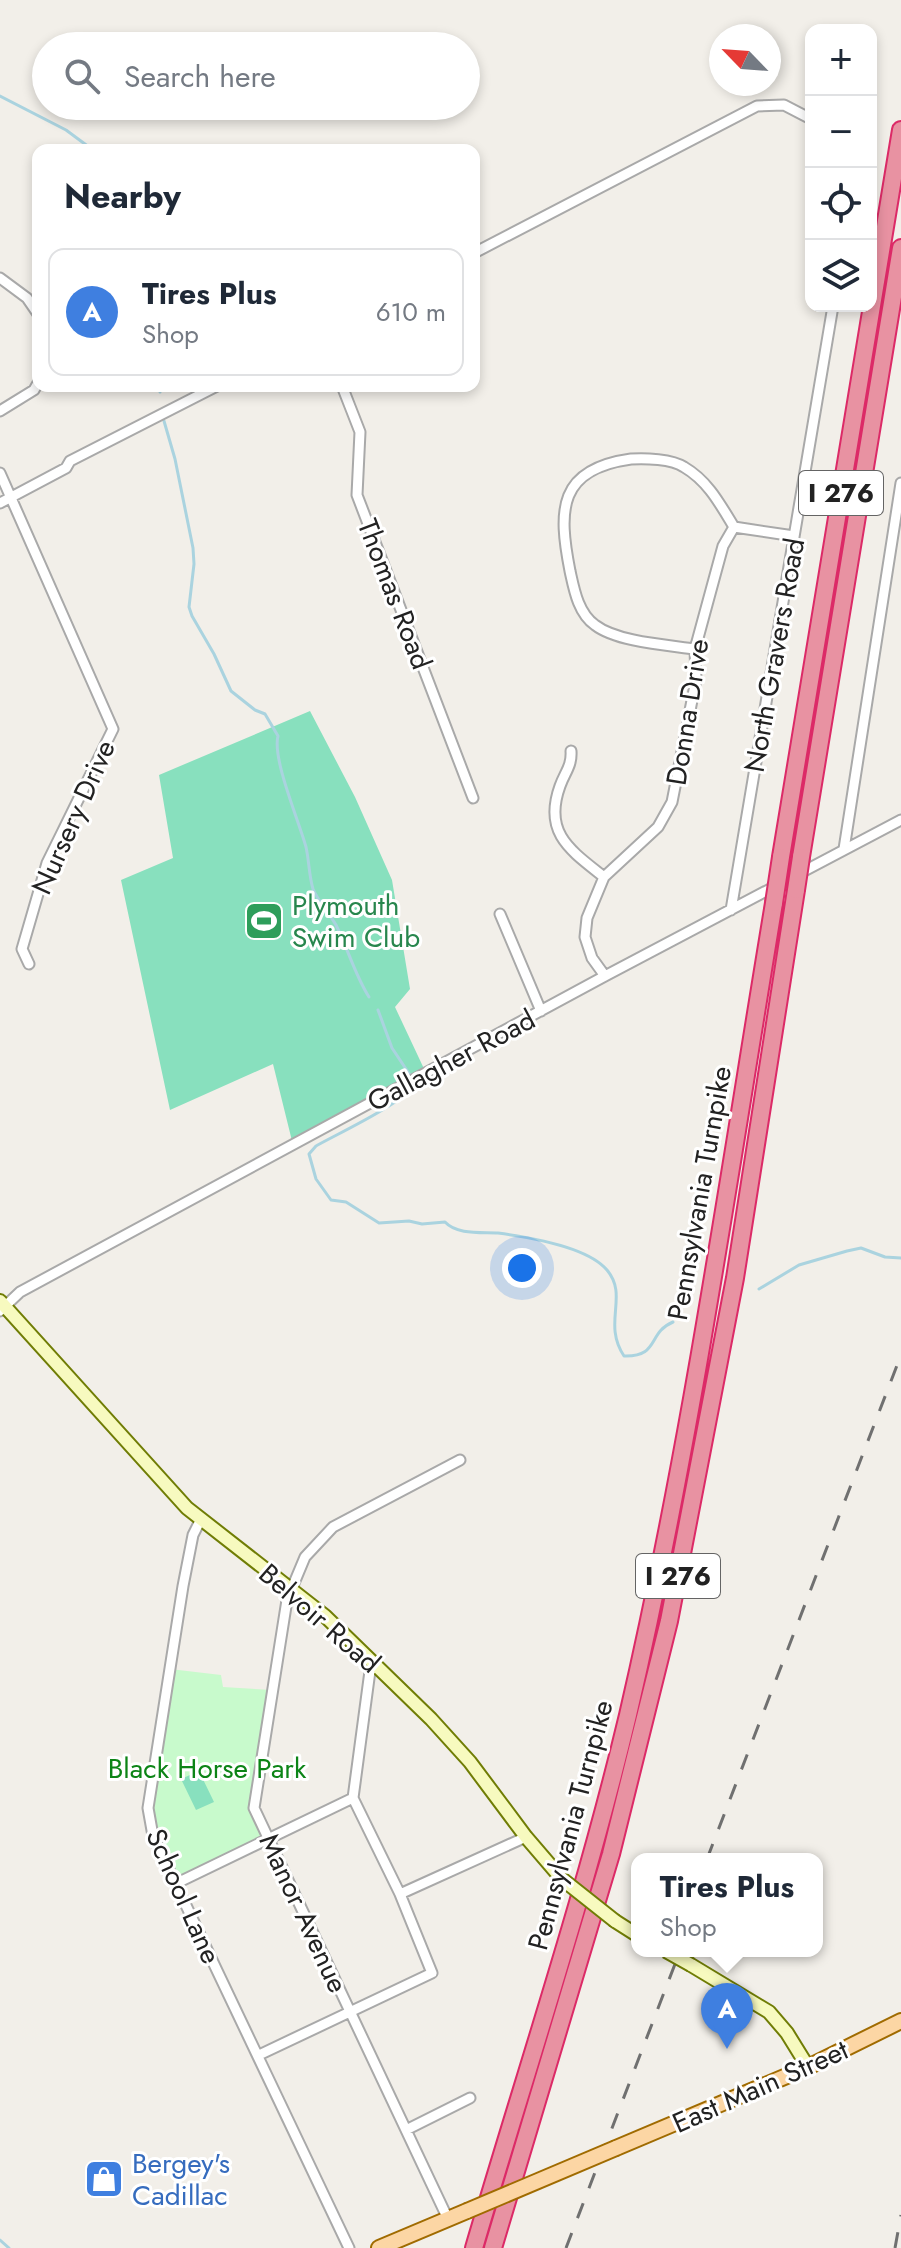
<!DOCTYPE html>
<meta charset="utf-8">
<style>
body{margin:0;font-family:Jost,sans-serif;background:#f6f6f7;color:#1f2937}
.controls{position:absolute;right:24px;top:24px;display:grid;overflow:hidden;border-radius:16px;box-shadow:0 4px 12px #0003}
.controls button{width:72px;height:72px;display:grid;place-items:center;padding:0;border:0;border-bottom:2px solid #e0e1e3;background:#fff;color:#1f2937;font:40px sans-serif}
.compass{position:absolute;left:709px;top:24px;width:72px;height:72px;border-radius:50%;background:#fff;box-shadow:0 4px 12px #0003;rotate:295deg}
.you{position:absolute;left:522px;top:1268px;width:28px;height:28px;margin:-20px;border:6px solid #fff;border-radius:50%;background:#1a73e8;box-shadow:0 0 0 12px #1a73e833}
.badge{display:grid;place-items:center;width:52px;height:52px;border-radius:50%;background:#db2777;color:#fff;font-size:26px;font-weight:700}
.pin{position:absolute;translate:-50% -66px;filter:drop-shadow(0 2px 4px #0008)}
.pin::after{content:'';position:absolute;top:42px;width:28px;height:24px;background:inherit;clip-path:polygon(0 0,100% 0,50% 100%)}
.popup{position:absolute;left:631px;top:1853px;width:192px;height:104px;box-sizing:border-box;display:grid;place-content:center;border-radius:16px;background:#fff;filter:drop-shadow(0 2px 6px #0005);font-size:26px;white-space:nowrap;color:#747a83}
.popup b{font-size:30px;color:#1f2937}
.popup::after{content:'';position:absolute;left:50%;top:100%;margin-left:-16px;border:16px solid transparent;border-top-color:#fff}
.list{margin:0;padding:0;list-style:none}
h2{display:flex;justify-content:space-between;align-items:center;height:104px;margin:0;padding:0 32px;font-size:34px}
h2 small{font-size:26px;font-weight:400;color:#747a83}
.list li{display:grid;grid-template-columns:52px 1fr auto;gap:24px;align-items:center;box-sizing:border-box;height:128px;margin:0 16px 16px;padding:0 16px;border:2px solid #e0e1e3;border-radius:16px}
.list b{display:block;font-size:30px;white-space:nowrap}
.list p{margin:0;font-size:26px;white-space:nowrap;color:#747a83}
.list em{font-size:26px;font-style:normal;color:#747a83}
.icon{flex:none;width:44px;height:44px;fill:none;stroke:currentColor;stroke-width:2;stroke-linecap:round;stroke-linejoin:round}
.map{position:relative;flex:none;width:901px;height:2248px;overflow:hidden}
.search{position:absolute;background:#fff;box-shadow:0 4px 12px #0003;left:32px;top:32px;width:448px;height:88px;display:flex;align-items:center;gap:20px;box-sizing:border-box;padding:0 28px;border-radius:44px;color:#747a83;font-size:30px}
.panel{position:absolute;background:#fff;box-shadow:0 4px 12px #0003;left:32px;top:144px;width:448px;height:248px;border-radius:16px}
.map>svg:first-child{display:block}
.park{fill:#c8facc}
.pitch{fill:#88e0be}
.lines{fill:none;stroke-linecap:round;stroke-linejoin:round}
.stream{stroke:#aad3df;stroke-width:3}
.street-casing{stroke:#a9a9a9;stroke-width:13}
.secondary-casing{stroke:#707d05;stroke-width:16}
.primary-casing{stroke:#a06b00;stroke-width:18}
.highway-casing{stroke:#dc2a67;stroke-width:20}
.street{stroke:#fff;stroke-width:9}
.secondary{stroke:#f7fabf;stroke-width:12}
.primary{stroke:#fcd6a4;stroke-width:14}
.highway{stroke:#e892a2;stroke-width:16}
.rail{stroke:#707070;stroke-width:3;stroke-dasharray:16 16;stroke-linecap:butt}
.secondary-bridge-casing{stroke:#707d05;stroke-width:16;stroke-linecap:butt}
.primary-bridge-casing{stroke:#a06b00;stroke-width:18;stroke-linecap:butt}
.highway-bridge-casing{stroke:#dc2a67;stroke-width:20;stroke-linecap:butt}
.secondary-bridge{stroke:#f7fabf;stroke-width:12}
.primary-bridge{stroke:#fcd6a4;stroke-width:14}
.highway-bridge{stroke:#e892a2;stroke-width:16}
.labels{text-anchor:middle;stroke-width:6;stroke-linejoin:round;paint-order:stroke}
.shield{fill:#fff;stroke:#646464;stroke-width:2}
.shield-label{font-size:26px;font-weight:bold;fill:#222}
.street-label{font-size:28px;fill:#222;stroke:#fff}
.leisure-label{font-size:28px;fill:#27864d;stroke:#fff;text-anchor:start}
.park-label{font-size:28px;fill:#0c8416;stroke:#fff}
.shop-label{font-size:28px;fill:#366cbe;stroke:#fff;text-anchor:start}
</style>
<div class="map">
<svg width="901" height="2248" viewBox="0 0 901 2248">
<rect width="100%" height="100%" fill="#f2efe9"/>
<path class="park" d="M170,1669L221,1675L223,1687L272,1690L254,1808L269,1839L175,1884L153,1836L148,1808Z"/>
<path class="pitch" d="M310,711L355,797L392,880L410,989L395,1007L426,1073L293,1145L273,1064L170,1110L121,880L173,858L159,775Z
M199,1771L214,1802L196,1810L181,1779Z"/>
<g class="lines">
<path class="stream" d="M0,96L66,130L93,150
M159,386L160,392
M164,421L175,459L193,548L194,564L189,607L192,616L214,654L231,691L255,710L265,714L278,736C272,759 299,821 306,847C309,860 309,876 313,889C318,901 329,913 336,925C348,949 355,975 369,997
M378,1010L392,1048L410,1075
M413,1085C404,1103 337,1134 316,1146L309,1154L316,1179L331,1200L346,1202L379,1223L409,1221L422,1224L445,1222C457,1235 481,1232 498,1233C528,1237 587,1246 607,1270C629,1296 602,1323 624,1356C660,1357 647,1333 673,1322
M759,1289L799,1265L847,1251L861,1248L885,1257L901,1258
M0,2240L9,2248"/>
<g class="street-casing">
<path id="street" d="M474,253L757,106L784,105L811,119
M0,278L27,298L38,314
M342,386L360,432L357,495L473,798
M0,411L34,390L38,383
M0,473L113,729L47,863L22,949L29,964
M0,503L66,468L70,461L217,386
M695,649C667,645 617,642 595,625C578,613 574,589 570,571C558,510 558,469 631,459C645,458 672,459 684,467C708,481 720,504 734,527
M571,751C572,766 565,772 560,786C543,833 570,850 604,877
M844,849L901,483
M731,910L833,306
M500,914L541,1011
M605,976L592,958L585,937L587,918L604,877L658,827L672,802L696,680L695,649L723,546L734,527L794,536
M0,1311L20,1292L605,976L901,820
M200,1521L193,1535L183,1586L148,1808L153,1836L349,2248
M175,1884L353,1798
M400,1894L526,1837
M259,2055L432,1973L400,1894L353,1798L370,1671L376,1665
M406,2130L470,2098
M448,2219L254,1808L287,1600L305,1557L333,1527L460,1460"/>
</g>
<g class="secondary-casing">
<path id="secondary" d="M0,1301L187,1508L325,1616L431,1719L470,1762L526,1837L562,1879
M615,1921L637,1935
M691,1965L769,2012L787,2033L808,2067"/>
</g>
<g class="primary-casing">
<path id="primary" d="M616,2148L808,2067L901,2021
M379,2248L467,2211"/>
</g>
<g class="highway-casing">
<path id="highway" d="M781,857L901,130
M801,857L901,248
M474,2248C526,2071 585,1895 628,1715C690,1448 729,1174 774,903
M493,2248L611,1854L669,1621L735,1278L796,890"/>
</g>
<use href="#street" class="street"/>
<use href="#secondary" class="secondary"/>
<use href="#primary" class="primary"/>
<use href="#highway" class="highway"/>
<path class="rail" d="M707,1859L901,1355
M566,2248L680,1951
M895,2248L901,2215"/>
<g class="secondary-bridge-casing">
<path id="secondary-bridge" d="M562,1879L615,1921
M666,1951L691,1965"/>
</g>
<g class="primary-bridge-casing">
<path id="primary-bridge" d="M467,2211L616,2148"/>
</g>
<g class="highway-bridge-casing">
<path id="highway-bridge" d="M796,890L801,857
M774,903L781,857"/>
</g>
<use href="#secondary-bridge" class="secondary-bridge"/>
<use href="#primary-bridge" class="primary-bridge"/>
<use href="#highway-bridge" class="highway-bridge"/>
</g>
<defs>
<g id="stadium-square" transform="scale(2)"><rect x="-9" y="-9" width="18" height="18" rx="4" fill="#2e9e5b" stroke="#fff"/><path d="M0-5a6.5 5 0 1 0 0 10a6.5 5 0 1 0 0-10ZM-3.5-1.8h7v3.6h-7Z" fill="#fff"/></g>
<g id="shop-square" transform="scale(2)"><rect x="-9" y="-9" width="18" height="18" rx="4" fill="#3f7fe0" stroke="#fff"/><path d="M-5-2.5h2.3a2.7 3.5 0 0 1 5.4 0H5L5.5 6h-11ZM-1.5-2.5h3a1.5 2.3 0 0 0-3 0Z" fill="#fff"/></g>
</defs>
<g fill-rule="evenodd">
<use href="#stadium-square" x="264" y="921"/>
<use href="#shop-square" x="104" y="2179"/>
</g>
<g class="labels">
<g class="shield">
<rect x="799" y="471" width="84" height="44" rx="6"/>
<rect x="636" y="1554" width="84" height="44" rx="6"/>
</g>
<g class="shield-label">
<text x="841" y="502">I 276</text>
<text x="678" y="1585">I 276</text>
</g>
<g class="street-label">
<text transform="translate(395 594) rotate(69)" y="10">Thomas Road</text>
<text transform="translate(774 655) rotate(-80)" y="10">North Gravers Road</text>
<text transform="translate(687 712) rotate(-81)" y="10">Donna Drive</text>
<text transform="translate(73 817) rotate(-66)" y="10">Nursery Drive</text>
<text transform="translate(451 1060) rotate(-28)" y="10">Gallagher Road</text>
<text transform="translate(699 1193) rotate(-80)" y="10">Pennsylvania Turnpike</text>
<text transform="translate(320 1618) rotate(41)" y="10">Belvoir Road</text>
<text transform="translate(570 1825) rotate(-75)" y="10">Pennsylvania Turnpike</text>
<text transform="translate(184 1896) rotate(66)" y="10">School Lane</text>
<text transform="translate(304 1913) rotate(65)" y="10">Manor Avenue</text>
<text transform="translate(760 2086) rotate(-24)" y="10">East Main Street</text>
</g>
<g class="leisure-label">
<text x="292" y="915">Plymouth<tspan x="292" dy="32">Swim Club</tspan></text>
</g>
<g class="park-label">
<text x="207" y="1778">Black Horse Park</text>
</g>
<g class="shop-label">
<text x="132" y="2173">Bergey's<tspan x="132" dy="32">Cadillac</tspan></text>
</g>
</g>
</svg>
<div class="controls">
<button>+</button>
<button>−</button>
<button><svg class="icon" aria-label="locate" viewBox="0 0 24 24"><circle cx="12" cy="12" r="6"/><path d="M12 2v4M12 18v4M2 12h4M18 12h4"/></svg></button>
<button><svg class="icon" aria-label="layers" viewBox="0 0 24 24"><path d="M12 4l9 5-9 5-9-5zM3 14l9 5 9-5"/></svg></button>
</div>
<svg class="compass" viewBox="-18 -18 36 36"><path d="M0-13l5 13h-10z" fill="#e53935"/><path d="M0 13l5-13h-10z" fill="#747a83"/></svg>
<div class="you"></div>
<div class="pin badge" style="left:727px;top:2049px;background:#3f7fe0">A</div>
<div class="popup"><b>Tires Plus</b>Shop</div>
<div class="search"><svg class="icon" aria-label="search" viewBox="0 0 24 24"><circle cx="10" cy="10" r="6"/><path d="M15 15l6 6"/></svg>Search here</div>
<section class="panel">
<h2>Nearby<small></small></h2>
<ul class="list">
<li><span class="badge" style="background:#3f7fe0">A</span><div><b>Tires Plus</b><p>Shop</p></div><em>610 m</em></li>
</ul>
</section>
</div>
